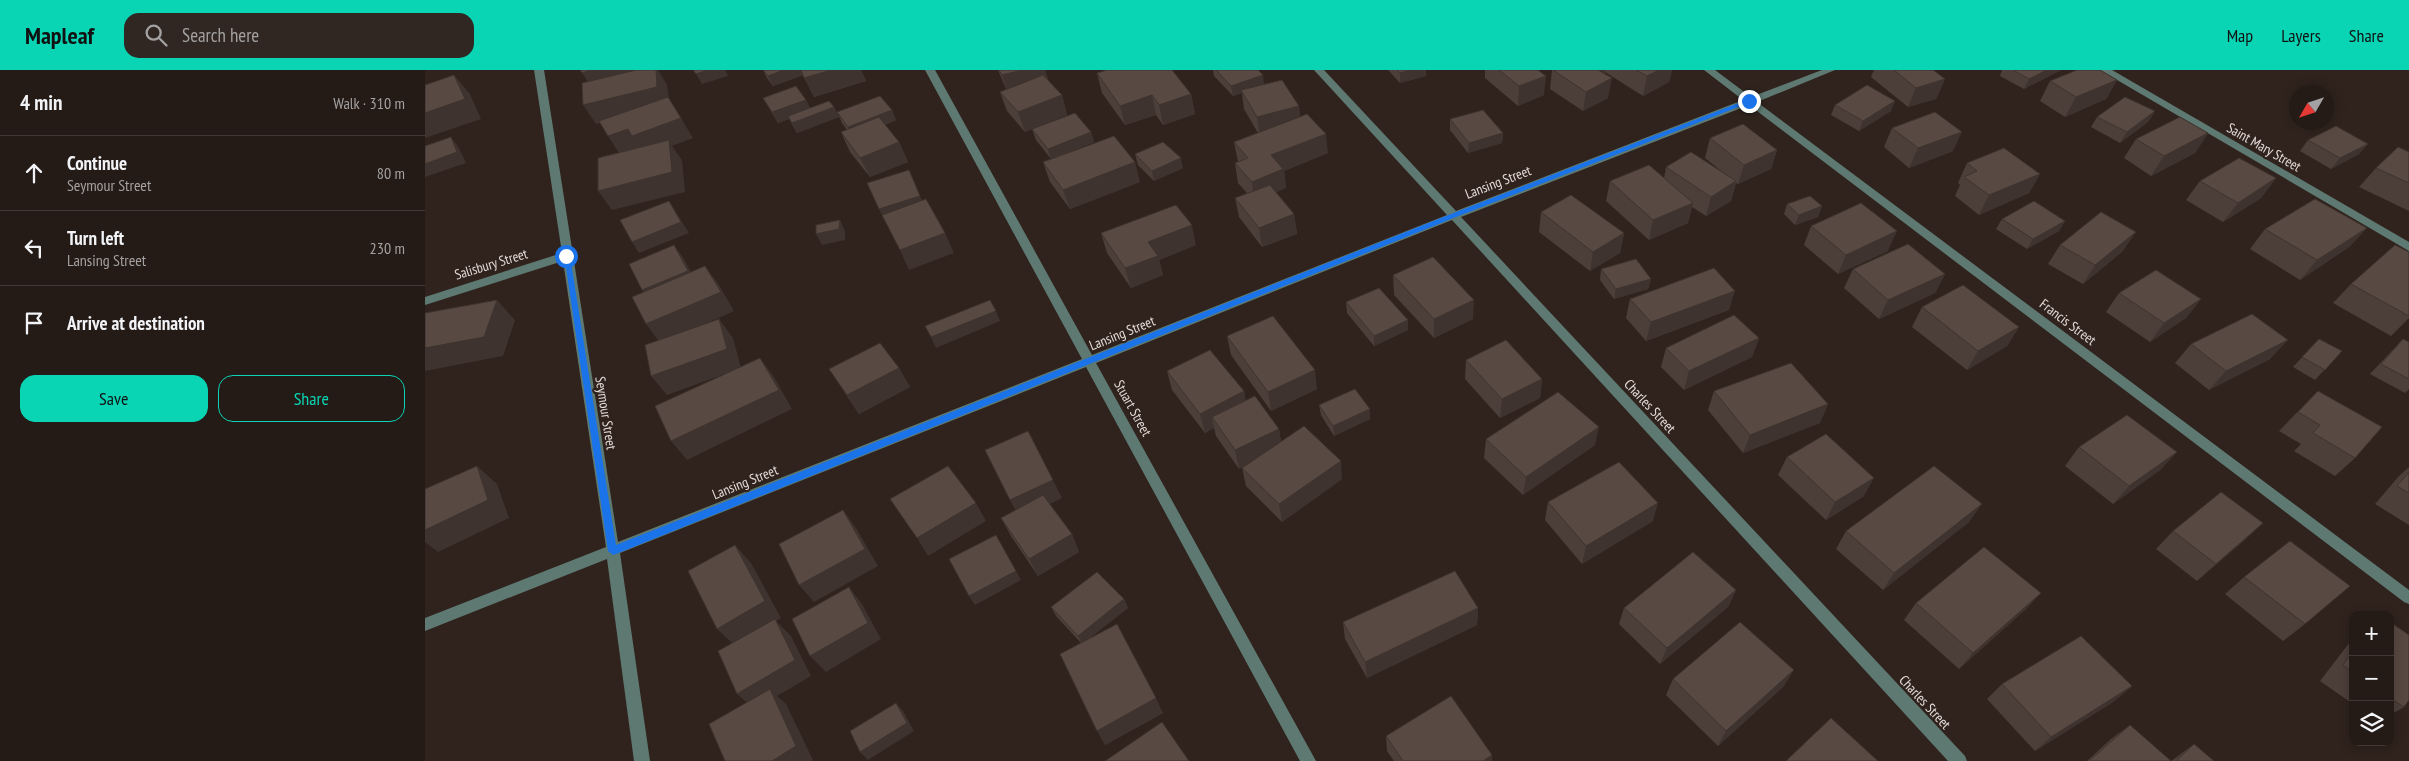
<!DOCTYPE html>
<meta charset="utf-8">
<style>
body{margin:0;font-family:"PT Sans Narrow",sans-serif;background:#302723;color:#f1f3f6}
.controls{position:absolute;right:15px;bottom:15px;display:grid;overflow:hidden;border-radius:10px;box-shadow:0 2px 12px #0003}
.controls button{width:45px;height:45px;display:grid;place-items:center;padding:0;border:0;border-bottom:1px solid #413835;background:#241a16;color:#f1f3f6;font:25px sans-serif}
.compass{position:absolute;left:1864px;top:15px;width:45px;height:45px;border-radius:50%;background:#241a16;box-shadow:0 2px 12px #0003;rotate:231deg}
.stop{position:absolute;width:15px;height:15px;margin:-11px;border:4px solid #1a73e8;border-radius:50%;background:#fff}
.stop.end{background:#1a73e8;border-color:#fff;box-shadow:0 1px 5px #0008}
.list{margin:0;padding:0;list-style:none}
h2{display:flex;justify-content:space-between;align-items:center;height:65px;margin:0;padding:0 20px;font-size:21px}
h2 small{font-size:16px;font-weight:400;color:#a3a1a1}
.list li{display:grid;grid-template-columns:32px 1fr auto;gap:15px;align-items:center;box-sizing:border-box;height:75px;padding:0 20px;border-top:1px solid #413835}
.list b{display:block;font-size:19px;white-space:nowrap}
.list p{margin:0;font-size:16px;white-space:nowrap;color:#a3a1a1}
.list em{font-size:16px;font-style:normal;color:#a3a1a1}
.actions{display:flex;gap:10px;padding:15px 20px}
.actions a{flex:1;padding:11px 0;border:1px solid #09d5b5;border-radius:15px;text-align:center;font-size:18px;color:#09d5b5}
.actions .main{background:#09d5b5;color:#111}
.icon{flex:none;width:28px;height:28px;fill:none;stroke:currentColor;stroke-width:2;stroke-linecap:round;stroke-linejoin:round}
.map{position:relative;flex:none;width:1984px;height:691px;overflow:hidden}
header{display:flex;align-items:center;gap:30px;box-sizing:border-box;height:70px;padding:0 25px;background:#09d5b5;color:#111}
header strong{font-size:24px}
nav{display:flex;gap:28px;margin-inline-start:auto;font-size:18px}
.search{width:350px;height:45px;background:#302723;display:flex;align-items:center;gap:12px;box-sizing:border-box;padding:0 18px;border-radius:15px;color:#a3a1a1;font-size:19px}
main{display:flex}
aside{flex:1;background:#241a16}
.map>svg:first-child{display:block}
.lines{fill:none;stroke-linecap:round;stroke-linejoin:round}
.minor{fill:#5e7972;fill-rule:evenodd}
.wall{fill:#4c3f39}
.shaded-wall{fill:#3e332e}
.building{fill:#584942;stroke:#3e332e}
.route{fill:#1a73e8}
.labels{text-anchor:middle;stroke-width:4.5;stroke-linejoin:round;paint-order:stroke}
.street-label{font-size:14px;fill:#e5dcd8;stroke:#30231d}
</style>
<header>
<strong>Mapleaf</strong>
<div class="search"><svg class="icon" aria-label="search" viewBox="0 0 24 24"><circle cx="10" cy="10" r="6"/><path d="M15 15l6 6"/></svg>Search here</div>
<nav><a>Map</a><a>Layers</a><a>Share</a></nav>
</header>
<main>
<aside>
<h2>4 min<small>Walk · 310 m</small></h2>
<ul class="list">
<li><svg class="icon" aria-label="ahead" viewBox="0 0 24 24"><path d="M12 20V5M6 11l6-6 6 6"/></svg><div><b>Continue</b><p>Seymour Street</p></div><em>80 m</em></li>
<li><svg class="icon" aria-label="left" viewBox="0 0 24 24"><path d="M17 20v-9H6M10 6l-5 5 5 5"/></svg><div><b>Turn left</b><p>Lansing Street</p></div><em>230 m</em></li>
<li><svg class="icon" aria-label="arrive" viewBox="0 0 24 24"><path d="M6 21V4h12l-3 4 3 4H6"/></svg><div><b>Arrive at destination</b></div></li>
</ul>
<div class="actions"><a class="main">Save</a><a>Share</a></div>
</aside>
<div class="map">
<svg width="1984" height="691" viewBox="0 0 1984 691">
<rect width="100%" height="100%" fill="#30231d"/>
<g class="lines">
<path class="minor" d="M109,0H119L193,472L657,289L500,0H510L667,285L1022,145L889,0H899L1031,141L1318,30L1279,0H1290L1326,27L1397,0H1410L1332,32L1984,520V534L1979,532L1324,35L1036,147L1540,686L1542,691H1523L1027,150L671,293L891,691H875L661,297L195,483L225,691H209L182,489L0,561V548L181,477L138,191L0,235V227L137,183Z
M1675,0H1687L1984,172V181Z"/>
</g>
<path class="wall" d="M338,0H436L441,11L389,27L378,5L348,16L342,8Z
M573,0H620L624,12L637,25L642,45L600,62L582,41L575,22L581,19Z
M788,0H833L839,14L874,36L875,46L903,83L859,101L861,118L851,122L869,144L872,164L837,177L814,147L810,128L822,123L813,113L810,93L813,92L809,72L833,63L819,39L817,23L808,26L789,6Z
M963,0H1001V6L975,13Z
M1060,0H1113L1119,25L1093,36L1060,8Z
M1127,0H1247L1244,12L1218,26L1180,2L1183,28L1158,41L1125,19Z
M1449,0H1508L1520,9L1511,29L1483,37L1446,7Z
M1577,0H1636L1599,19L1575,6Z
M672,3L766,24L770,44L738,55L731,45L700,55L677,23Z
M1692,10L1681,29L1640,47L1615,31L1625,11Z
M338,28L381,30L385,38L409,37L414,47L372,63L364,49L353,53Z
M1410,35L1466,41L1434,61L1406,45Z
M467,40L471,50L460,55L474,72L483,92L445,107L425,82L416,62L422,60L417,53L412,42Z
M1730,41L1723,52L1695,73L1666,57L1672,47Z
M1025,49L1078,63L1077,73L1043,83L1025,60Z
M1467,58L1528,81L1484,98L1459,77Z
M607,59L666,62L669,72L632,87L715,112L645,139L625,112L618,92L626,89L611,70Z
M1783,63L1770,83L1726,106L1699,88L1711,69Z
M1285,68L1352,80L1346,99L1313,114L1311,113L1306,131L1281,146L1267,137L1263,153L1224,170L1181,131L1185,111L1239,108L1241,97L1301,105L1280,88Z
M1883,70L1934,84L1906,99L1875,81Z
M1984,82V141L1934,117L1951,98Z
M710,84L758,98L729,111L713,95Z
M1542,93L1615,104L1604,123L1554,145L1530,126L1535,115L1533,113Z
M1851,108L1836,128L1798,152L1761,130L1775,111Z
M1362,134L1397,136L1393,147L1370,155L1359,144Z
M1116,142L1199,163L1195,183L1165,201L1114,162Z
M1577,149L1640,151L1634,161L1602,179L1571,159Z
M1386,156L1463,181L1413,204L1379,175Z
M1942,158L1924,177L1875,210L1825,179L1840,159Z
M676,163L771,175L734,190L738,205L706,218L682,183Z
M1635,175L1698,181L1658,214L1623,194Z
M1984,182V248L1966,266L1908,233L1926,214Z
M1176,199L1226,209L1223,219L1189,229L1175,210Z
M1428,199L1520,204L1510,223L1454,249L1419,218Z
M968,205L1048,249L1009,268L969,225Z
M1694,223L1776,229L1761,248L1725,272L1681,242Z
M1205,229L1304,240L1221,271L1201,248Z
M921,232L983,260L949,276L922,243Z
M1497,237L1594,257L1582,276L1542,300L1487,257Z
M802,266L892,319L846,341L806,285Z
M1334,268L1327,287L1259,320L1236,297L1241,278Z
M1894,269L1917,281L1890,310L1868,297Z
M1978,269L1984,272V319L1980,323L1945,304Z
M1766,274L1845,289L1784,320L1750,293Z
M1041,290L1117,309L1115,328L1075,348L1040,309Z
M474,298L485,317L434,344L404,299Z
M742,301L819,321L820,331L854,359L856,372L917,409L857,452L821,416L817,398L819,396L814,399L791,366L789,358L780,363L747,320Z
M1289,321L1403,334L1395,353L1318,383L1283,340Z
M1893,321L1930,388L1910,406L1869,381L1876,374L1854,361Z
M894,335L945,349L909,366L896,345Z
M1061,369L1170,375L1098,425L1059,388Z
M1654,377L1752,382L1735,400L1688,434L1640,396Z
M1362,387L1439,426L1401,450L1353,405Z
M1984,397V455L1950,434L1974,406Z
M637,428L624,434L647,464L654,482L613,506L586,466L576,448Z
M1123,432L1228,451L1157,494L1120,450Z
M1544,452L1458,520L1411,479L1421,461Z
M1838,453L1772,511L1731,479L1748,461Z
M1819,507L1880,554L1858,571L1800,524Z
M1311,520L1303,537L1235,594L1194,554L1199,538Z
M1616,523L1601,539L1534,599L1479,550L1491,533Z
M699,529L703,538L666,567L738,643L680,675L656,573L631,546L626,537Z
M1053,538L1052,555L942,608L920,569L918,552Z
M1965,552L1979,637L1965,645Z
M1928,568V634L1895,611Z
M1248,609L1359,616L1293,676L1241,625Z
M1577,614L1707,616L1688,632L1610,681L1562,629Z
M1705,655L1746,691H1662L1686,669Z
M961,666L1067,691H969L962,681Z
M1769,674L1789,691H1746L1749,689Z"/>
<path class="shaded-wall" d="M166,0H213L170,22L157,3Z
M231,0H233L242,15L245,36L171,54L158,35Z
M283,0H300L303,6L277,14L271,4Z
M359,0H380L382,4L348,16L343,6Z
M406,0H436L441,11L389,27L379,8Z
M598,0H620L624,14L583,25L577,5Z
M985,0H1001V6L975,13V3Z
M1171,0H1180L1178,13L1187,8L1183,28L1158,41L1161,22Z
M1234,0H1247L1244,12L1218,26L1222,6Z
M1622,0H1636L1599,19L1604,9Z
M29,5L45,24L56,49L0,68V43Z
M838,5L839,15L816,20L817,23L808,26L806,16Z
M1121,6L1119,25L1093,36L1094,16Z
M1520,9L1511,29L1483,37L1491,18Z
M1692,10L1681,29L1640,47L1651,27Z
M766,24L770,44L738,55L734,35Z
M637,25L642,45L600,62L593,42Z
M727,25L731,45L700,55L695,36Z
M381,30L386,41L353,53L347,42Z
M1470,31L1466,41L1434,61L1438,51Z
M874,36L876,56L835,67L832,47Z
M409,37L414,47L372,63L367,53Z
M467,40L471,50L428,67L423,57Z
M1730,41L1723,52L1695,73L1702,62Z
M256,48L268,68L247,76L257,90L260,122L187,140L173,121L196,86L183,66L203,59Z
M666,62L669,72L626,89L623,79Z
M1537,62L1528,81L1484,98L1493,78Z
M1078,63L1077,73L1043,83L1044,73Z
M1783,63L1770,83L1726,106L1739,86Z
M901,64L903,83L859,101L861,118L829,131L827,112L846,85Z
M26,67L34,78L41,93L0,107V94Z
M474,72L483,92L445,107L435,88Z
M1943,74L1934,84L1906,99L1915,88Z
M1352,80L1346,99L1313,114L1319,95Z
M756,88L758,98L729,111L727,101Z
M710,92L715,112L645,139L638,120Z
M1615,104L1604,123L1554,145L1564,125Z
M1851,108L1836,128L1798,152L1813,133Z
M1311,111L1306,131L1281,146L1286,127Z
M495,126L500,136L459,150L454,139Z
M244,131L264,163L214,183L207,172Z
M1268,133L1263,153L1224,170L1228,150Z
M1397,136L1393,147L1370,155L1374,145Z
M869,144L872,164L837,177L834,158Z
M415,150L420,161V170L397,175L391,164Z
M1640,151L1634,161L1602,179L1608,169Z
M767,155L771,175L734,190L738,205L706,218L700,198L723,172Z
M1942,158L1924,177L1875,210L1892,190Z
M1472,161L1463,181L1413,204L1421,185Z
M1711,162L1698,181L1658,214L1670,195Z
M520,163L529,183L484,200L475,180Z
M1199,163L1195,183L1165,201L1168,182Z
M249,175L257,186L271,211L225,230L217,220Z
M280,196L294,215L309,241L236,274L221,254Z
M1520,204L1510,223L1454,249L1463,230Z
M1226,209L1223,219L1189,229L1191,219Z
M1310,221L1304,240L1221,271L1226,252Z
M1776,229L1761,248L1725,272L1739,253Z
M72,230L90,250L78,286L0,301V278Z
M1049,230L1048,249L1009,268V249Z
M571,241L575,251L511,278L506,267Z
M294,249L308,268L316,298L242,325L226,306Z
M983,250V260L949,276V266Z
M1594,257L1582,276L1542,300L1553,281Z
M1334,268L1327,287L1259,320L1264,301Z
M1863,270L1845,289L1784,320L1801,301Z
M335,288L349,307L367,339L262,390L246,371Z
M474,298L485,317L434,344L422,325Z
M890,300L892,319L846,341L843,322Z
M1117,309L1115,328L1075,348L1077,329Z
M819,321L822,340L787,347L789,358L780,363L775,344Z
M1403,334L1395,353L1318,383L1325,365Z
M945,339V349L909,366L908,356Z
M1174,357L1170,375L1098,425L1101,407Z
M854,359L857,377L814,399L810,380Z
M1752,382L1735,400L1688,434L1704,416Z
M916,391L917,409L857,452L854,434Z
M52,396L72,414L84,448L13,482L0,472V460Z
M1449,408L1439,426L1401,450L1410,432Z
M628,410L637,428L594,447L585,430Z
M551,433L561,451L503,486L492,468Z
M1233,433L1228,451L1157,494L1161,476Z
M1557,434L1544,452L1458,520L1469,503Z
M418,440L431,458L453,496L389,532L374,515Z
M1838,453L1819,471L1772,511L1791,494Z
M647,464L654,482L613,506L604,489Z
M310,475L326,493L356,548L351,551L366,566L386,606L352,626L361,634L388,690L387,691H347L329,639L312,624L310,576L292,559Z
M591,501L596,510L550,535L544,526Z
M424,517L437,534L456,569L401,602L385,586Z
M1311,520L1303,537L1235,594L1242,578Z
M1616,523L1601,539L1534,599L1548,583Z
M699,529L703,538L657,574L653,566Z
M1053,538L1052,555L942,608L940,592Z
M1369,600L1359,616L1293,676L1301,661Z
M1707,616L1688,632L1610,681L1626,667Z
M731,628L738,643L680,675L672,661Z
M471,633L478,641L489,661L443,690L435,682Z
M1067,685V691H1058Z"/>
<path class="building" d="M155,0H166L157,3Z
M211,0H231L232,17L158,35L157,13Z
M268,0H283L271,4Z
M338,0H359L343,6Z
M376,0H406L379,8Z
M574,0H598L577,5Z
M682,0H747L766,24L734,35L727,25L695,36L672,3Z
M791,0H833L838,5L806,16Z
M972,0H985L975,3Z
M1074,0H1113L1121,6L1094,16Z
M1128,0H1173L1187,8L1161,22Z
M1211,0H1234L1222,6Z
M1469,0H1508L1520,9L1491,18Z
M1588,0H1622L1604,9Z
M1652,0H1675L1692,10L1651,27L1625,11Z
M29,5L40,29L0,43V15Z
M618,5L637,25L593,42L575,22Z
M857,10L874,36L832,47L816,20Z
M1442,15L1470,31L1438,51L1410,35Z
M371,16L381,30L347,42L338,28Z
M455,26L467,40L423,57L412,42Z
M243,27L256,48L207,66L203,59L183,66L174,51Z
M1700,27L1730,41L1702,62L1672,47Z
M404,31L409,37L367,53L363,46Z
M1058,40L1078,63L1044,73L1025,49Z
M1510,42L1537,62L1493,78L1467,58Z
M650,43L666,62L623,79L607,59Z
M882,44L901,64L846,85L858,99L827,112L810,93L823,88L809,72Z
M454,47L474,72L435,88L416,62Z
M1755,47L1783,63L1739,86L1711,69Z
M1318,54L1352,80L1319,95L1285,68Z
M1911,56L1943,74L1915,88L1883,70Z
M689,66L710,92L638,120L618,92Z
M26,67L32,82L0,94V76Z
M244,70L247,102L173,121V88Z
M738,72L756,88L727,101L710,84Z
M1973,77L1984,82V113L1951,98Z
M1579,78L1615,104L1564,125L1539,107L1552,101L1542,93Z
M1266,82L1311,111L1286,127L1241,97Z
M1814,88L1851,108L1813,133L1775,111Z
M1224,95L1268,133L1228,150L1185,111Z
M484,100L495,126L454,139L442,113Z
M845,115L869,144L834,158L810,128Z
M1146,125L1199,163L1168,182L1116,142Z
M1385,126L1397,136L1374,145L1362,134Z
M501,129L520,163L475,180L457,145Z
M1890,129L1942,158L1892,190L1840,159Z
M244,131L256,152L207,172L195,150Z
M1609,131L1640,151L1608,169L1577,149Z
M1436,133L1472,161L1421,185L1386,156Z
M751,135L767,155L723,172L733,186L700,198L676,163Z
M1676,142L1711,162L1670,195L1635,175Z
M415,150L414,159L391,164V155Z
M1483,174L1520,204L1463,230L1428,199Z
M249,175L263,201L217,220L204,194Z
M1970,175L1984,182V246L1926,214Z
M1008,187L1049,230L1009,249L968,205Z
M1211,189L1226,209L1191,219L1176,199Z
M280,196L296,222L221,254L207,227Z
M1289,198L1310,221L1226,252L1205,229Z
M1731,200L1776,229L1739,253L1694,223Z
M1538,215L1594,257L1553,281L1497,237Z
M954,218L983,250L949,266L921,232Z
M72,230L59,267L0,278V243Z
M565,230L571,241L506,267L500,256Z
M1827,244L1863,270L1801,301L1766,274Z
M1309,245L1334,268L1264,301L1241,278Z
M848,246L890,300L843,322L802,266Z
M294,249L302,279L226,306L220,275Z
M1894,269L1917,281L1900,300L1877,287Z
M1978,269L1984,272V309L1956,294Z
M1081,270L1117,309L1077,329L1041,290Z
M455,273L474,298L422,325L404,299Z
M785,280L819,321L775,344L742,301Z
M335,288L354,320L246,371L230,336Z
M1366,293L1403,334L1325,365L1289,321Z
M930,319L945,339L908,356L894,335Z
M1893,321L1957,357L1930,388L1888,363L1895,355L1873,342Z
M1133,322L1174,357L1101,407L1061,369Z
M830,326L854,359L810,380L787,347Z
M1702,345L1752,382L1704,416L1654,377Z
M879,356L916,391L854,434L817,398Z
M603,361L628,410L585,430L560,380Z
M1401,364L1449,408L1410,432L1362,387Z
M1194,392L1233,433L1161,476L1123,432Z
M52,396L63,430L0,460V419Z
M523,396L551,433L492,468L465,429Z
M1509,396L1557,434L1469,503L1421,461Z
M1984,402V423L1972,416Z
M1796,422L1838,453L1791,494L1748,461Z
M618,425L647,464L604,489L576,448Z
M418,440L440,479L374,515L354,474Z
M571,465L591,501L544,526L524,489Z
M1865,471L1925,516L1880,554L1819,507Z
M310,475L340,531L292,559L263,501Z
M1559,477L1616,523L1548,583L1491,533Z
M1268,482L1311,520L1242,578L1199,538Z
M1030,501L1053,538L940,592L918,552Z
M672,502L699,529L653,566L626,537Z
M424,517L443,553L385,586L367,549Z
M350,549L370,590L312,624L293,581Z
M1315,552L1369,600L1301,661L1248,609Z
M1965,552L1984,565V630L1979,637L1965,628Z
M692,554L731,628L672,661L635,584Z
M1656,566L1707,616L1626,667L1577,614Z
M1928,582V602L1918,595Z
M345,619L371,676L347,691H300L284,654Z
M1026,626L1067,685L1058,691H978L961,666Z
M471,633L482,653L435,682L425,661Z
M1406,648L1453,691H1361Z
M737,652L764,691H680Z
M1705,655L1746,691H1664Z
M1769,674L1789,691H1751Z"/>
<path class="route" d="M1324,29L1326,32L1031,147L191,484L188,485L183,481L139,184L145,186L191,475L1026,144Z"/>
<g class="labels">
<g class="street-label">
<text transform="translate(1839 77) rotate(30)" y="5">Saint Mary Street</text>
<text transform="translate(1073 112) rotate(-21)" y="5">Lansing Street</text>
<text transform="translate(66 194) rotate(-17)" y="5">Salisbury Street</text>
<text transform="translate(1643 252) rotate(37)" y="5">Francis Street</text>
<text transform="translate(697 263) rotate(-22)" y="5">Lansing Street</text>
<text transform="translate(1225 336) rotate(47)" y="5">Charles Street</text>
<text transform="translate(708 338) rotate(61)" y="5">Stuart Street</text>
<text transform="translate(181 343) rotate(81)" y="5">Seymour Street</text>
<text transform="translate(320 412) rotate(-22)" y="5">Lansing Street</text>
<text transform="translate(1500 632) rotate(47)" y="5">Charles Street</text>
</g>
</g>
</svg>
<div class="controls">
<button>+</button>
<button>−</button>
<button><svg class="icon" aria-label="layers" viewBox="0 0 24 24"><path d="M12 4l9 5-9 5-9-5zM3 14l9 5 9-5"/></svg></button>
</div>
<svg class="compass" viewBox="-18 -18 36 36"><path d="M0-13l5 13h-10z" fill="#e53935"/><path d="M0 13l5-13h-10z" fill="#a3a1a1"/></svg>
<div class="stop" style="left:141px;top:186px"></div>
<div class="stop end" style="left:1324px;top:31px"></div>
</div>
</main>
